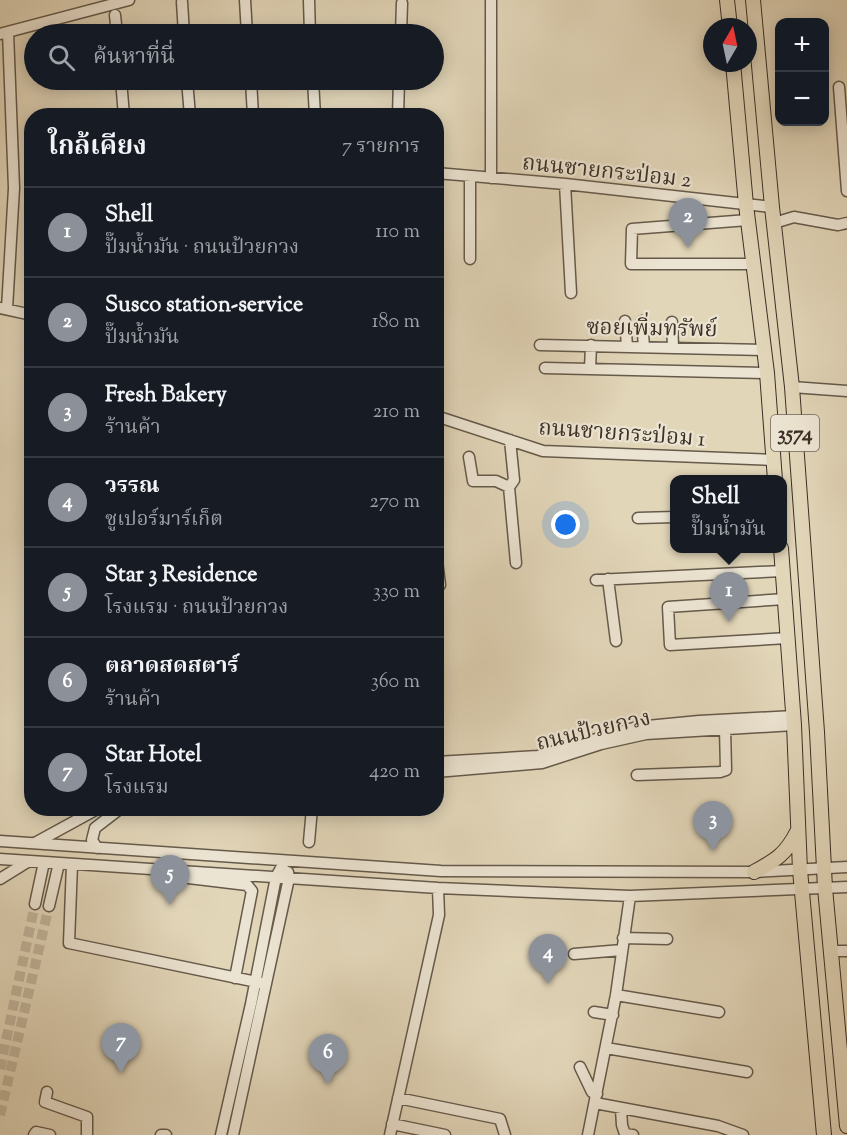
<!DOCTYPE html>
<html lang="th">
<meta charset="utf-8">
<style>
body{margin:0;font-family:"Sorts Mill Goudy","Noto Serif Thai",serif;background:#242831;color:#f1f3f6}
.controls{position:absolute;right:18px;top:18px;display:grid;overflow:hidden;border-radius:12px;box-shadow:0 3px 15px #0003}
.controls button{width:54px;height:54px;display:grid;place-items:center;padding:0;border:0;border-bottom:2px solid #363941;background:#171b24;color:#f1f3f6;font:30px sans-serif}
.compass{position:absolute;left:703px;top:18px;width:54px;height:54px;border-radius:50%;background:#171b24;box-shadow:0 3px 15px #0003;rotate:9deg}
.you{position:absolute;left:566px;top:525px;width:21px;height:21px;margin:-15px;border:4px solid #fff;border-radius:50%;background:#1a73e8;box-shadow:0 0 0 9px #1a73e833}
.badge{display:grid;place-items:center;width:39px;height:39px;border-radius:50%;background:#8c9099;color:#fff;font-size:20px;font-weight:700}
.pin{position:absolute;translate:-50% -50px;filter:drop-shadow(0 2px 3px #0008)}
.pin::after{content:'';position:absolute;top:32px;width:21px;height:18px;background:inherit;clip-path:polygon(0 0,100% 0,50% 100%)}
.popup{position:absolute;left:670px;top:475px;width:117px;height:78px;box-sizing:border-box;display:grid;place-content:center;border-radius:12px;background:#171b24;filter:drop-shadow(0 2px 4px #0005);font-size:20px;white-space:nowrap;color:#9ea1a6}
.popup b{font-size:22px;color:#f1f3f6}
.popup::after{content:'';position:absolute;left:50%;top:100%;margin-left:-12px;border:12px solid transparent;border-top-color:#171b24}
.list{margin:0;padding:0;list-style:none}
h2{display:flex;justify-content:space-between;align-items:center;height:78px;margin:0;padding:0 24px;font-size:26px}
h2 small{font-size:20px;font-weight:400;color:#9ea1a6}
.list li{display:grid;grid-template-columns:39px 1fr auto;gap:18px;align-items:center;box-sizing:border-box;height:90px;padding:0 24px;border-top:2px solid #363941}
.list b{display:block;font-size:22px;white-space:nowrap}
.list p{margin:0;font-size:20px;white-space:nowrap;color:#9ea1a6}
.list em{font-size:20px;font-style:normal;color:#9ea1a6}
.icon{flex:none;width:33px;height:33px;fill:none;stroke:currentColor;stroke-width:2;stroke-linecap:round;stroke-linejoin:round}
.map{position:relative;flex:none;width:847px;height:1135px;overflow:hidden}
.search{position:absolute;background:#171b24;box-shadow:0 3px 15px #0003;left:24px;top:24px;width:420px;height:66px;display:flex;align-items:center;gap:15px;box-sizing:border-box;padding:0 21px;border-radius:33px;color:#9ea1a6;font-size:22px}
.panel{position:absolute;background:#171b24;box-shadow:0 3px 15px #0003;left:24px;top:108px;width:420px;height:708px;border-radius:24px}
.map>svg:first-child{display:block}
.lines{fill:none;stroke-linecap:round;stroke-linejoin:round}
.minor-tunnel{stroke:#c1b59c;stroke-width:10;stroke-dasharray:10 5;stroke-linecap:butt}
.minor-casing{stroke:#655a4b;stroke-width:13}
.major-casing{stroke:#3b3026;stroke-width:16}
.minor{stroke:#ece4d2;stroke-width:10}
.major{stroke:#e2d6b9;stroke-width:14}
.labels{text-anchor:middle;stroke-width:4.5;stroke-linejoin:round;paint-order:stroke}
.shield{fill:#ece4d2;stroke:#70665a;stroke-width:1.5}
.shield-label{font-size:21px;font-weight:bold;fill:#3b3026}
.street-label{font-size:22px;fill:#3b3026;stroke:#ece4d2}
</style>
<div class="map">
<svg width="847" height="1135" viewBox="0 0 847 1135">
<rect width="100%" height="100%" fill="#e2d6b9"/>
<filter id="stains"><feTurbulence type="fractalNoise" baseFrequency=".00333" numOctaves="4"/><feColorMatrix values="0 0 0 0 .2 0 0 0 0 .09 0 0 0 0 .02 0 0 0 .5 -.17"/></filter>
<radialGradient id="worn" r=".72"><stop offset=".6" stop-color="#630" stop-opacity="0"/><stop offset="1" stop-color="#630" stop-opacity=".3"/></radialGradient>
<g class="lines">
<path class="minor-tunnel" d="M0,1069L35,904
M0,1115L49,906"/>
<g class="minor-casing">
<path id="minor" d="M245,0L247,34
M309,0L310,34
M182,2L184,34
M115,15L117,34
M0,34L129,0
M401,34L402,3
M121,80L124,116
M187,80L190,116
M251,80L253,116
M313,80L315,116
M839,87L847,191
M398,116L399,80
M436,173L565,184L772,207
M491,178V0
M565,184L571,293
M748,220L632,229L631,264H753
M774,223L794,217L838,225L847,223
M470,259V176
M0,308L32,315
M7,309L14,188L8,32
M625,321L627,346
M642,321L644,347
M672,322L673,347
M540,345L764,350
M545,368L767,373
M590,369L591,345
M792,387L847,391
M436,416L543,451L774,460
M510,440L514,480L509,487L516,563
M469,457L473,481H496L509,487
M638,518L675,517
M436,553L440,585
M608,579L616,641
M596,580L782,571
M785,599L668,607L670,645L788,638
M436,762L538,756L637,727L699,721L794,716
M436,772L542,763L601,744L646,734L794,725
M637,775L720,772L726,770L725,728
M0,841L441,871L754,872L847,867
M309,842L312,808
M35,843L99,808
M97,848L92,840L95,828L121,808
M0,859L438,888L630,896L847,887
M72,864L69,943L266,984
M180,877L247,885L252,891L235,978
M0,879L29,861
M35,904L44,862
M49,906L59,863
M623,938L667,939
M831,951H847
M574,954L622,950
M616,995L719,1012
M594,1012L613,1015
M606,1048L747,1072
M580,1067L592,1092L597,1094
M47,1092L45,1102L87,1117V1135
M398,1098L500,1119L505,1135
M595,1103L718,1126L743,1135
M621,1109L622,1125L625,1134L633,1135
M392,1124L445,1135
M34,1135L36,1132L50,1135
M161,1135H166
M221,1135L251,1004L276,877L285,861
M233,1135L289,878L288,872
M390,1135L439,915L438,888
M588,1135L616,995L630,896"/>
</g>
<g class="major-casing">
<path id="major" d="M727,0L730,27
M753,0L772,207L792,387L817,732L825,888L847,1126
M733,63L746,205L767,373L775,480
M781,548L794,725L800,870L824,1135
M754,872C776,860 786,854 797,832"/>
</g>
<use href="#minor" class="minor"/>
<use href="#major" class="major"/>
</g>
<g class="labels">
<rect class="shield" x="771" y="415" width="48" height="36" rx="4.5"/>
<g class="shield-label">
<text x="795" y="440">3574</text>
</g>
<g class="street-label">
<text transform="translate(607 170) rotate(6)" y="8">ถนนชายกระป่อม 2</text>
<text transform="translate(652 327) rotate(1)" y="8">ซอยเพิ่มทรัพย์</text>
<text transform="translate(622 432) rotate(4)" y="8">ถนนชายกระป่อม 1</text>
<text transform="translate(593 729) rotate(-13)" y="8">ถนนป้วยกวง</text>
</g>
</g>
<rect width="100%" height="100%" filter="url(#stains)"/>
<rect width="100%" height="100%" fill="url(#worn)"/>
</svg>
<div class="controls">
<button>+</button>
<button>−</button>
</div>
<svg class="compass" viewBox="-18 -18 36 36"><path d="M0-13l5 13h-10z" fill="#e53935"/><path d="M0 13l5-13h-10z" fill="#9ea1a6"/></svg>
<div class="you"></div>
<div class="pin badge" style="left:729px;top:622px">1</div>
<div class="popup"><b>Shell</b>ปั๊มน้ำมัน</div>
<div class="pin badge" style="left:688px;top:248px">2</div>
<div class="pin badge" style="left:713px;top:851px">3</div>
<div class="pin badge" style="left:548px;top:984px">4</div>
<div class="pin badge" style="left:170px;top:905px">5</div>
<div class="pin badge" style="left:328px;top:1084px">6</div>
<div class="pin badge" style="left:121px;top:1073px">7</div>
<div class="search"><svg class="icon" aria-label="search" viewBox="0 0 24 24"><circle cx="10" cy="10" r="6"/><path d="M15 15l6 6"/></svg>ค้นหาที่นี่</div>
<section class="panel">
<h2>ใกล้เคียง<small>7 รายการ</small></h2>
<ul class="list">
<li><span class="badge">1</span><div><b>Shell</b><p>ปั๊มน้ำมัน · ถนนป้วยกวง</p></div><em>110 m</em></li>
<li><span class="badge">2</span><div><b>Susco station-service</b><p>ปั๊มน้ำมัน</p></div><em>180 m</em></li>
<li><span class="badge">3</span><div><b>Fresh Bakery</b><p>ร้านค้า</p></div><em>210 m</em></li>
<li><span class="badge">4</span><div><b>วรรณ</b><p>ซูเปอร์มาร์เก็ต</p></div><em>270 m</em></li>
<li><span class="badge">5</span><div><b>Star 3 Residence</b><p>โรงแรม · ถนนป้วยกวง</p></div><em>330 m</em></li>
<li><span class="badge">6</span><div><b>ตลาดสดสตาร์</b><p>ร้านค้า</p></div><em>360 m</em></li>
<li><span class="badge">7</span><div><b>Star Hotel</b><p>โรงแรม</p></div><em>420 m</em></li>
</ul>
</section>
</div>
